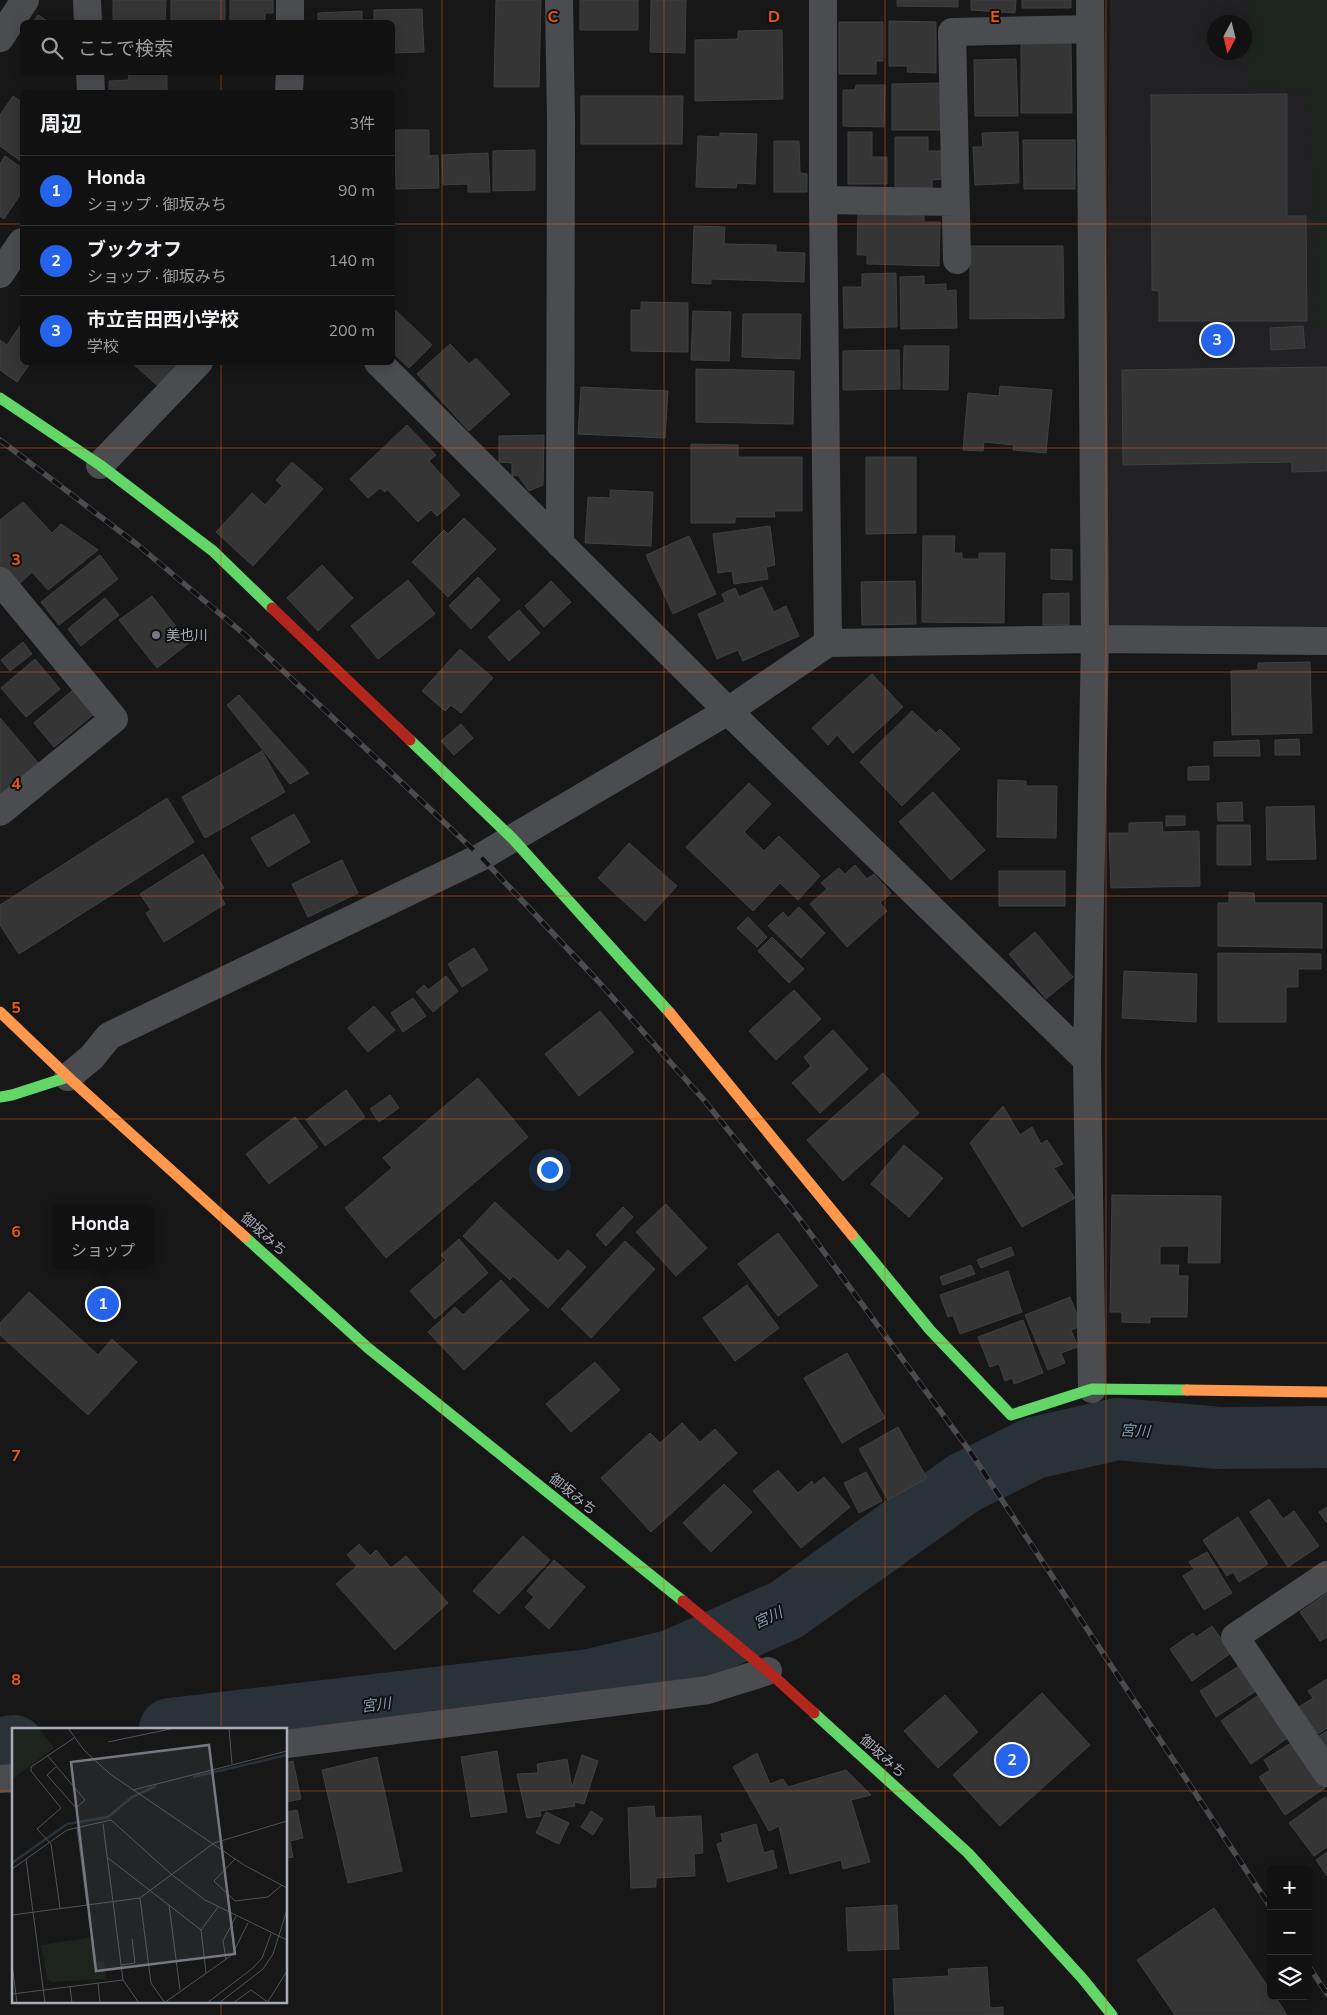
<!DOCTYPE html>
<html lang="ja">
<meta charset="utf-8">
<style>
body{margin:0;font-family:"Nunito Sans","Noto Sans JP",sans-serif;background:#1a1a1a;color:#f1f3f6}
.controls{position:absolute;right:15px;bottom:15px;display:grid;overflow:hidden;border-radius:8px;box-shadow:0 2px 12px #0003}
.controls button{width:45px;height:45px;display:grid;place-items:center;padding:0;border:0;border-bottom:1px solid #303131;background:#111;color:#f1f3f6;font:25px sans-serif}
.compass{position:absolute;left:1207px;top:15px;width:45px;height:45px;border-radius:50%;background:#111;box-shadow:0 2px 12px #0003;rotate:187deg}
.you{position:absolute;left:549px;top:1169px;width:18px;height:18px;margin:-12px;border:4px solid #fff;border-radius:50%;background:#1a73e8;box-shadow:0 0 0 8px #1a73e833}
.badge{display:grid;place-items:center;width:32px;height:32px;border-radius:50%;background:#2563eb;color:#fff;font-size:16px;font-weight:700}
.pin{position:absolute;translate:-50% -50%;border:2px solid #fff;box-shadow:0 1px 5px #0006}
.popup{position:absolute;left:53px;top:1204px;width:100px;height:65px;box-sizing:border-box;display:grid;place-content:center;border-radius:8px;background:#111;filter:drop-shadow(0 1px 4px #0005);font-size:16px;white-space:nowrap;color:#9c9d9f}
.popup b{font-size:19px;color:#f1f3f6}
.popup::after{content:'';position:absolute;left:50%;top:100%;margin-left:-10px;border:10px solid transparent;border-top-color:#111}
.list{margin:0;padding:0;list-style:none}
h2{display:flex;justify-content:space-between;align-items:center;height:65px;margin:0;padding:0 20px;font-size:21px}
h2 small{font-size:16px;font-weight:400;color:#9c9d9f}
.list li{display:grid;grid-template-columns:32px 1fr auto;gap:15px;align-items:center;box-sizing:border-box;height:70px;padding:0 20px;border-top:1px solid #303131}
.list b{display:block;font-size:19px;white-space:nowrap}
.list p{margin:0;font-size:16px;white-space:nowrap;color:#9c9d9f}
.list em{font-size:16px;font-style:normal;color:#9c9d9f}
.icon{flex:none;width:28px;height:28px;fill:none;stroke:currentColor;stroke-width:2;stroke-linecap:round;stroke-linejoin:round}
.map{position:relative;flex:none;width:1327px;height:2015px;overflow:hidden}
.search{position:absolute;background:#111;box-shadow:0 2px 12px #0003;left:20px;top:20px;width:375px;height:55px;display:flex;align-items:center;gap:12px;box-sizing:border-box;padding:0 18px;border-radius:8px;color:#9c9d9f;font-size:19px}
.panel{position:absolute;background:#111;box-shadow:0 2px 12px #0003;left:20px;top:90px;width:375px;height:275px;border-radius:8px}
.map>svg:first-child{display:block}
.built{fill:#212123;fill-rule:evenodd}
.green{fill:#1d241e}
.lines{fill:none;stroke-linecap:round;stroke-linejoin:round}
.river{stroke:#2a3239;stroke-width:62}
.building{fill:#353536;stroke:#3f4043}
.street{stroke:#4b4c50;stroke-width:28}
.fast{stroke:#63d668;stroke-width:11}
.slow{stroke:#ff974d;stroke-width:11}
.jam{stroke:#b3261e;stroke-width:11}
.rail-casing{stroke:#4b4c4f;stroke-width:5.5}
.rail{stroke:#111113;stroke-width:4;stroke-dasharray:11;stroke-linecap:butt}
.grid{fill:none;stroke:#e8590c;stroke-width:1;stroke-opacity:0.55}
.poi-dot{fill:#757880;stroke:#111113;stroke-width:2}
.labels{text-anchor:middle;stroke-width:4;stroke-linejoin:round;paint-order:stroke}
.poi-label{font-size:14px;fill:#a8adb8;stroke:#111113;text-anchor:start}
.street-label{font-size:14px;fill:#a8adb8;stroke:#111113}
.water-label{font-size:15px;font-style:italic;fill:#7f9bb3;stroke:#111113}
.inset-river{fill:none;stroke:#2a3239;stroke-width:2.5}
.inset-road{fill:none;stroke:#515357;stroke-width:1}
.view{fill:#757880;fill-opacity:0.15;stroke:#757880;stroke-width:2.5}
.inset-edge{fill:none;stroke:#a8adb8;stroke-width:2.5}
.grid-label{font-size:16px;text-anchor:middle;font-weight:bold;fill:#e8590c;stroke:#111113;stroke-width:4;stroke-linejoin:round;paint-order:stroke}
</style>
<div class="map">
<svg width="1327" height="2015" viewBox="0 0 1327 2015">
<rect width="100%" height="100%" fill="#171717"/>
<path class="built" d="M1110,0H1327V628L1103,629ZM1214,22H1244V52H1214Z"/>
<path class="green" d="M1249,0H1327V327H1319L1309,91L1248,84Z"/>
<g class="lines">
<path class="river" d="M170,1729L590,1680L671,1661L786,1610L964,1483L1034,1448L1117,1429L1220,1438L1327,1437
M0,1748L14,1746"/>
</g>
<path class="building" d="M113,0H166L165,22H113Z
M171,0H225V22H171Z
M230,0H273V13H265V22H230Z
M496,0H541L539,87H494Z
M580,0H638V30H580Z
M651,0H686L685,53L650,52Z
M897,0H958V7L897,6Z
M971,0H1016L1015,13L971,10Z
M1022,0H1071V8H1022Z
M422,9L424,52L392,53V22H318V13L362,11V20H374V10Z
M38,15L49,22H33Z
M889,21L936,22V73L907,72L908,66H889Z
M839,22H883V61H876V74H839Z
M782,30L783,99L695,101V40L738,39V31Z
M1021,43H1071L1072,113H1021Z
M1016,59L1018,116H975L974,60Z
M128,72L167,73V92H109V81L129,80Z
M179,72H235V74H179Z
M941,83L942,130H892V84Z
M856,85H885L884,127L843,126V90H855Z
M1287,94V216H1306L1307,321H1159V291L1152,290L1151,95Z
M13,96L22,102V162L0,146V115Z
M581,96H683L682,144H581Z
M395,130H429V156L438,155L439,188L396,189Z
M848,132H872V157H887V184H848Z
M1018,132L1019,183L975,185L973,147H983L982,133Z
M720,133L757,134L755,184L737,183L736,188L696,187L698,136L720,137Z
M895,137H928V151H941L942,179L932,180V188H895Z
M1023,140H1075V189H1024Z
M774,141H799L800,173L807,174V192H774Z
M535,150V190L493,191V151Z
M488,153L490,192H468V184L443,185L442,155Z
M5,156L22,168V192L4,219L0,216V164Z
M858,214L924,216V222H940L939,266L867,264V255H857Z
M694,226L725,227L724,244L776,245V252L805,253L804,282L711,279V284L692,283Z
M970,246H1063L1064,318L970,319Z
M896,273L897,327L844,328L843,287H862V274Z
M924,276V285L946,284V291L956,290L957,328L901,329L900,277Z
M641,302L688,303V352L631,351V310H641Z
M392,307L432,345L409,368L392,352Z
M693,311L731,312L729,361L691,360Z
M743,314H801L800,359L742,357Z
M22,323V362H31L17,382L0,370V340L7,345Z
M1303,326L1305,348L1271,350L1270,328Z
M450,344L469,364L476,358L510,394L469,431L417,374Z
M904,346H949L948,390L903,389Z
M899,350L900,389L843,390V351Z
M131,362H179L158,386Z
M1327,367V471L1292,472V462L1123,465L1122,370Z
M696,369L794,371L793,424L696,422Z
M1000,386L1052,390L1046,453L1013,450L1014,445L984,442L983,451L963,450L968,393L999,396Z
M581,387L668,391L665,438L578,434Z
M407,425L436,455L429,461L460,495L437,516L431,510L418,522L387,489L385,492L380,488L368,498L350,479Z
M544,435L543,485L529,491L518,475L512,476V463L499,462V436Z
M691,444L738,445V457H802V511H774L775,517H735V523H691Z
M866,457H916V533L866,534Z
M292,462L323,489L253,566L216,532L252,493L265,505L282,486L276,480Z
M610,490L653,492L651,546L585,543L588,497L610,498Z
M23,502L52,533L61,524L98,550L48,590L32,572L16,587L0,567V520Z
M464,518L496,549L448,597L412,562L444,530L448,534Z
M770,526L775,565L766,567L768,579L734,584L732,571L718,573L713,534Z
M689,536L716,594L673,614L646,555Z
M923,536H955L954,553H962V559H979V553H1005L1004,623L922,622Z
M1051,549L1072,550V580L1051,579Z
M100,555L118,579L59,625L41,602Z
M322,565L353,598L318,631L287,598Z
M478,577L500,600L471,629L449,606Z
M408,580L435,614L378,659L351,626Z
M551,581L571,602L544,627L525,606Z
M915,581L916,624L862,625L861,582Z
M762,587L774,612L786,606L799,636L743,661L738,650L717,659L698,614L725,602L722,594L735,588L739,597Z
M1069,593V625H1043V594Z
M152,596L189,643L157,668L119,620Z
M105,598L119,615L81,646L68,629Z
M519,610L540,633L509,661L488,637Z
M23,642L32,654L10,671L1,660Z
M460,649L493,678L461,713L451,705L445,711L422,691Z
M35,659L60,689L26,717L1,688Z
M1310,662L1312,733L1232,735L1231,671L1258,670V663Z
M872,674L903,707L853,753L837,735L828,745L812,728Z
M73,690L94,714L54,747L34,723Z
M239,695L309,773L290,784L227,705Z
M912,711L936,733L940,729L960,749L902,806L860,762Z
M0,718L41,766L0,800Z
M461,724L473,738L454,755L441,741Z
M1299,739L1300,755H1275V740Z
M1259,740L1260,756H1214V742Z
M262,751L285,792L205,838L182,797Z
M1209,766V780H1188V767Z
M998,780L1026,781V786H1057L1056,838L997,837Z
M749,783L771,804L744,832L764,851L779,836L820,876L798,900L780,883L753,911L686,847Z
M933,792L985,850L951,880L899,822Z
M167,798L194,842L19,954L0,925V905Z
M1242,802L1243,821H1218L1217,803Z
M1314,806L1316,859L1267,860L1266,807Z
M294,814L310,842L268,867L251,838Z
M1166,816H1185V825L1166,826Z
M1162,822L1163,832L1199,831L1200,886L1111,888L1109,833H1129V823Z
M1217,825H1250L1251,865H1217Z
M629,843L677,886L645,921L598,878Z
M203,854L224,888L218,891L225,904L164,942L146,913L151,910L140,894Z
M342,860L358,893L308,917L292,884Z
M855,865L867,879L874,874L891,893L880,903L887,911L847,947L810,904L827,889L821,883L839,868L845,874Z
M999,871H1065V906H999Z
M1229,892L1254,893L1255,903H1322V948L1218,946V903H1229Z
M799,907L825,933L801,958L768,926L783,912L788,918Z
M748,917L767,937L757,947L737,928Z
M1035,932L1073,977L1046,999L1009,954Z
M772,937L804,969L789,983L758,951Z
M474,948L488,970L462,987L448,964Z
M1218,953L1321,954V969H1298V987H1286V1022H1218Z
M1124,971L1197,974L1196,1022L1122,1018Z
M446,976L458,991L433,1012L416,992L424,985L428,990Z
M794,990L821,1019L776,1060L749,1031Z
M413,998L426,1016L403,1032L391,1013Z
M374,1006L395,1030L368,1052L348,1028Z
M600,1011L634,1052L579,1096L545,1054Z
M833,1030L868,1069L820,1113L792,1083L811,1066L804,1057Z
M883,1073L919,1113L843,1181L807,1140Z
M478,1078L528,1137L386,1258L345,1208L392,1168L383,1158Z
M346,1090L365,1117L325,1146L306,1120Z
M390,1095L399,1108L379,1122L370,1109Z
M1003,1106L1020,1135L1032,1127L1041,1144L1047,1140L1063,1164L1054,1168L1075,1198L1022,1227L970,1143Z
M295,1117L318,1147L269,1184L246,1154Z
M904,1145L943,1178L909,1217L871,1184Z
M1112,1195L1221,1196L1220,1263H1188L1189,1246H1160V1265H1179L1178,1276H1188L1187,1317H1150V1323L1122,1322V1312H1110Z
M495,1202L558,1261L568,1250L586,1267L548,1308L513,1276L510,1280L463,1236Z
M666,1204L707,1248L676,1276L636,1232Z
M623,1207L633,1217L606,1246L596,1235Z
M778,1233L818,1286L778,1316L738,1264Z
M459,1239L488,1273L435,1319L410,1291L446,1260L441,1255Z
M625,1241L655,1269L591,1338L561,1309Z
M1011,1247L1014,1255L981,1268L977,1260Z
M971,1265L975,1274L943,1285L940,1277Z
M1008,1271L1022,1312L960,1334L953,1315L948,1317L940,1295Z
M501,1280L529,1310L464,1370L428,1332L455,1307L463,1315Z
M747,1285L779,1328L735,1361L703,1318Z
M29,1292L98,1355L112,1339L137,1362L88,1415L0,1335V1323Z
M1070,1297L1081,1326L1071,1330L1078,1347L1061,1353L1065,1363L1048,1370L1025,1315Z
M1023,1320L1043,1373L1014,1384L1012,1378L1005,1381L999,1364L990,1367L978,1337Z
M847,1353L885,1418L842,1443L804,1378Z
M595,1362L620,1390L571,1432L546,1404Z
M682,1423L700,1442L715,1429L737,1453L651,1532L601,1478L650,1433L660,1443Z
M898,1427L927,1478L888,1500L859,1449Z
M778,1470L798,1493L812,1481L814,1485L824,1477L850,1507L801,1548L753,1491Z
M866,1472L882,1501L859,1513L844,1483Z
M724,1484L752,1512L711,1552L683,1523Z
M1269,1499L1283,1519L1294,1511L1319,1546L1288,1567L1250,1512Z
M1327,1507V1523L1319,1512Z
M1238,1517L1268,1564L1239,1582L1233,1572L1227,1576L1203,1540Z
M523,1536L550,1560L499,1614L473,1591Z
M359,1544L370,1556L376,1550L391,1568L406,1556L448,1603L395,1650L336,1584L357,1566L347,1555Z
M1207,1552L1232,1593L1204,1610L1183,1576L1194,1569L1189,1562Z
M554,1560L585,1587L549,1629L525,1607L534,1597L527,1591Z
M1327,1593V1637L1320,1641L1300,1612Z
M1212,1626L1231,1653L1192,1681L1170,1649L1193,1633L1196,1637Z
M1239,1666L1256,1691L1216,1717L1200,1691Z
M1327,1679V1728L1318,1734L1299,1707L1313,1698L1308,1691Z
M1042,1693L1090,1745L1000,1826L953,1775Z
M1260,1694L1289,1737L1251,1764L1221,1721Z
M945,1695L978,1732L938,1768L904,1731Z
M1327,1731V1749L1319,1736Z
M1294,1741L1325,1788L1285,1815L1259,1777L1270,1770L1264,1760Z
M497,1751L507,1812L471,1817L461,1757Z
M757,1753L770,1784L783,1779L788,1787L846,1770L871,1795L851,1800L870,1862L843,1869L841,1860L790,1874L779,1826L769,1831L733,1767Z
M582,1755L598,1761L584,1804L574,1802L575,1806L540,1811L541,1816L527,1818L517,1774L538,1773L537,1764L567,1759L572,1788Z
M377,1757L402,1871L348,1883L322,1770Z
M293,1761L301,1799L286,1802V1763Z
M1325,1797L1327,1800V1847L1314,1856L1289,1823Z
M654,1806L655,1818L701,1816L703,1853L694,1854L695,1876L656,1878V1887L631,1888L628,1808Z
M297,1810L303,1838L290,1841L293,1857L286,1858V1812Z
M591,1811L603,1819L593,1835L581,1827Z
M546,1812L569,1823L559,1844L536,1833Z
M756,1824L764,1853L773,1850L777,1868L728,1882L717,1844L723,1842L721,1834Z
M1327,1852V1876L1316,1860Z
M897,1905L899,1949L848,1951L846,1908Z
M1214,1908L1271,1991V1996H1275L1287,2015H1175L1137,1960Z
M987,1967L990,2008L1003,2007V2015H895L893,1979L949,1976L948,1969Z"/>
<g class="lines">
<path class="street" d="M87,0L88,22
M559,0L561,121L560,544
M823,0V200L828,643
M1090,0L1095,639L1087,1060L1092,1389
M290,22V0
M0,38L25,0
M90,72L91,92
M289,92L290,72
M823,200L955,202
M957,260L952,32L1090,29
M0,274L22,242
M378,362L728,711L1087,1060
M100,465L199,362
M0,581L114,719L0,812
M68,1077L92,1057L109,1036L481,857L728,711L828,643L1095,639L1327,641
M1327,1575L1235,1637L1327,1773
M286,1744L708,1690L768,1671
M0,1779L14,1778"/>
<path class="fast" d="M0,398L100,465L213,551L272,608
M410,740L512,838L670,1013
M0,1097L12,1095L68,1077
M852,1235L930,1330L1011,1415L1092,1389L1187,1390
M245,1237L368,1348L683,1601
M814,1713L968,1853L1082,1978L1112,2015"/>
<path class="slow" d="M0,1012L68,1077L245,1237
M670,1013L852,1235
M1187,1390L1327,1392"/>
<path class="jam" d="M272,608L410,740
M683,1601L768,1671L814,1713"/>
<g class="rail-casing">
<path id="rail" d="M0,440L139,546L244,634L481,857L597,980L704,1100L802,1222L969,1450L1271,1908
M1308,1965L1327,1994"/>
</g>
<use href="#rail" class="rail"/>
</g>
<path class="grid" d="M221,0V22M442,0V2015M664,0V2015M885,0V2015M1106,0V2015M221,72V92M0,224H22M392,224H1327M221,362V1729M0,448H1327M0,672H1327M0,896H1327M0,1119H1327M0,1343H1327M0,1567H1327M0,1791H14M286,1791H1327M221,2001V2015"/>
<circle class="poi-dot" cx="156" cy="635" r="5"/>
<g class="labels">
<g class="poi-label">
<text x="166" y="640">美也川</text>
</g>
<g class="street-label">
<text transform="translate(264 1234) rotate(42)" y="5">御坂みち</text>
<text transform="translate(573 1494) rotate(39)" y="5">御坂みち</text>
<text transform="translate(883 1756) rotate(42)" y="5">御坂みち</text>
</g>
<g class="water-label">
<text transform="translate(1135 1431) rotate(3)" y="5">宮川</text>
<text transform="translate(768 1618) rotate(-25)" y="5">宮川</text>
<text transform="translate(376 1705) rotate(-7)" y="5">宮川</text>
</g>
</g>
<g transform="translate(12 1728)">
<rect width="275" height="275" fill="#171717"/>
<path d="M0,0H26L42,20L0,51ZM81,209L85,233L92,234L94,251L40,254L35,251L29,217Z" fill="#1d241e"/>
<path class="inset-river" d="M181,49L275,27M0,135L55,96L96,89L120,69L144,58"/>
<path class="inset-road" d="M56,0L72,22L98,46L232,137L275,160M217,0L220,36M96,14L163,0M35,27L73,72L64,80L35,47L44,39M121,62L275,23M91,96L111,252L127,275M65,99L75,177M96,130L189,202L194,245M14,131L33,275M223,131L202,153L223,173L256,169L270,157M0,141L55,102L99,92L159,146L193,172L275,212M128,170L139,255L153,275M157,177L168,262M48,180L39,116L25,101L49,80L19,43V39L62,10M0,187L128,170L202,115L275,93M189,202L206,179M214,231L211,213L224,188M0,236L5,275M109,237L123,235L120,211M86,255L88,275M58,259L60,275M0,266L111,252M152,275L220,227L236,195M195,275L241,240L250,230L259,206M207,275L251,241L261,226L275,182M221,275L239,262L257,275M255,275L275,243"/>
<path class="view" d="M197,17L223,226L84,243L59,34Z"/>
<rect width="275" height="275" class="inset-edge"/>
</g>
<g class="grid-label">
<text x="553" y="22">C</text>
<text x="774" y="22">D</text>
<text x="995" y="22">E</text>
<text x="16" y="565">3</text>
<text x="16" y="789">4</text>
<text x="16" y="1013">5</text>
<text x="16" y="1237">6</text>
<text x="16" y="1461">7</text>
<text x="16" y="1685">8</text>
</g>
</svg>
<div class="controls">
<button>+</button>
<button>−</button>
<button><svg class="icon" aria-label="layers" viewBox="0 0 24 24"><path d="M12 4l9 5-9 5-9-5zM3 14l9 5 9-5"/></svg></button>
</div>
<svg class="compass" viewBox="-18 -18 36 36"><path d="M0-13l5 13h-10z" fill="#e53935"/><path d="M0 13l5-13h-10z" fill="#9c9d9f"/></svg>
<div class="you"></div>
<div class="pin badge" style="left:103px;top:1304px">1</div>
<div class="popup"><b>Honda</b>ショップ</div>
<div class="pin badge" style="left:1012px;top:1760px">2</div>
<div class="pin badge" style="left:1217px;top:340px">3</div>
<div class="search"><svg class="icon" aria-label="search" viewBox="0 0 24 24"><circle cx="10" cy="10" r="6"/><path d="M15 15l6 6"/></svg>ここで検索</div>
<section class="panel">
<h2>周辺<small>3件</small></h2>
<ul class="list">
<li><span class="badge">1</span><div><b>Honda</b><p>ショップ · 御坂みち</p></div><em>90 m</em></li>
<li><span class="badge">2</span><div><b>ブックオフ</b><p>ショップ · 御坂みち</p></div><em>140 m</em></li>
<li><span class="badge">3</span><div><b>市立吉田西小学校</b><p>学校</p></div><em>200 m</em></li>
</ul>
</section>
</div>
